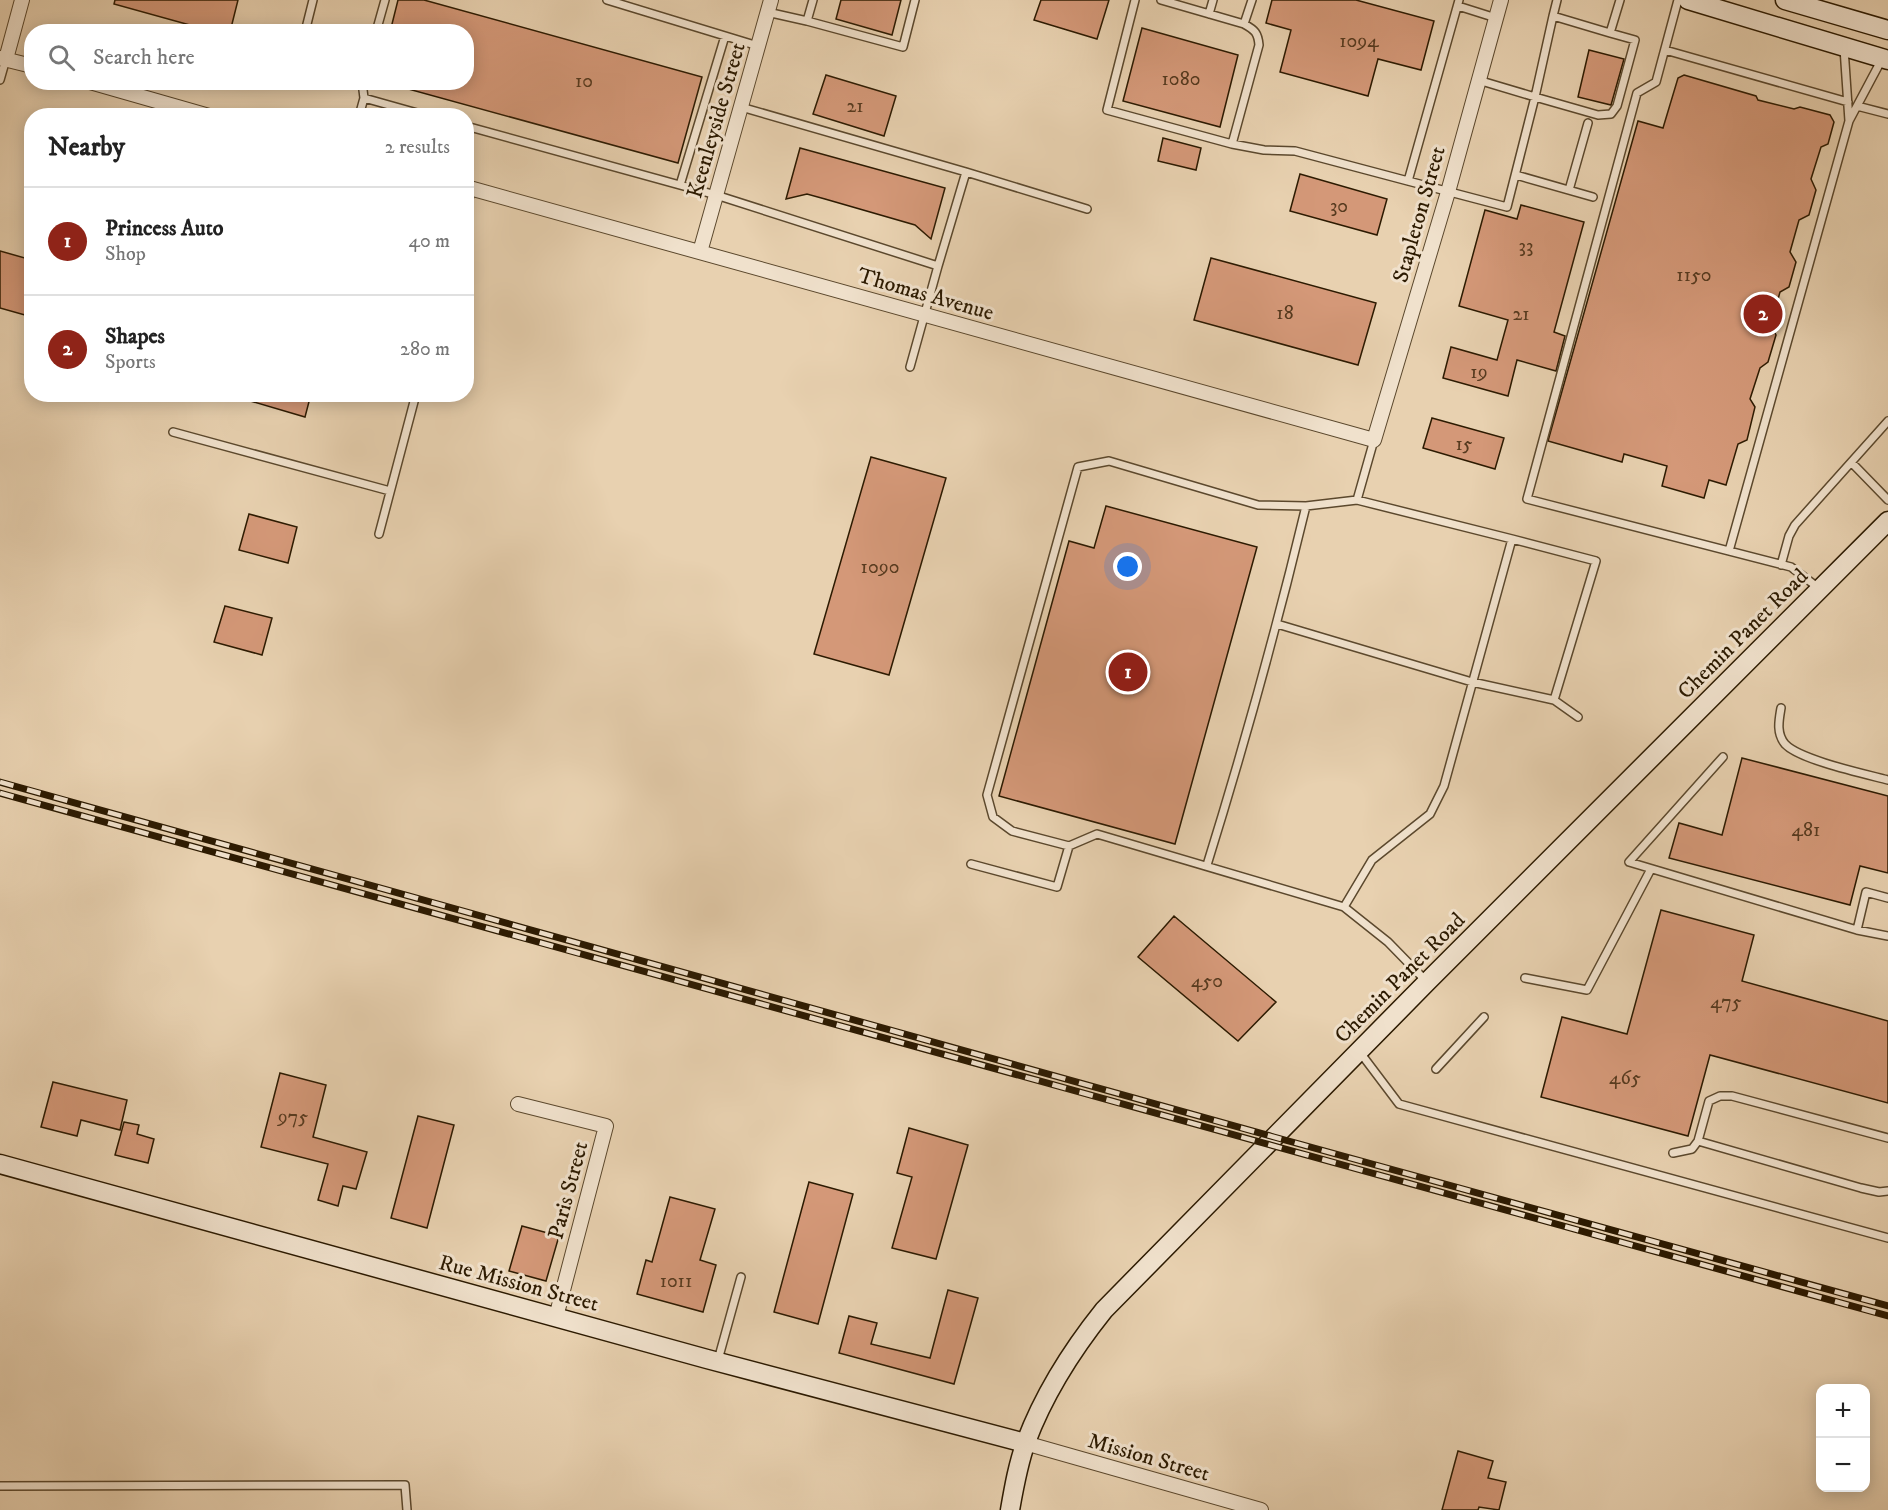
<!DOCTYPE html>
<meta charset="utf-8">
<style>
body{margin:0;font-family:"IM FELL DW Pica",serif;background:#f6f6f6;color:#222}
.controls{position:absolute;right:18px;bottom:18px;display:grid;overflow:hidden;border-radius:12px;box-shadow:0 3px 15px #0003}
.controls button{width:54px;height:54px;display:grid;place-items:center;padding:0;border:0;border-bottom:2px solid #e0e0e0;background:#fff;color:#222;font:30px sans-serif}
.you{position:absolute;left:1128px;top:567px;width:21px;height:21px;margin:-15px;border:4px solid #fff;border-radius:50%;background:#1a73e8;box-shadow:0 0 0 9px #1a73e833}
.badge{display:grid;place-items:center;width:39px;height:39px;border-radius:50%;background:#8f2418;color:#fff;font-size:20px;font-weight:700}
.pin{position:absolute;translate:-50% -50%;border:3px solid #fff;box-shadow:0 2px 6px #0006}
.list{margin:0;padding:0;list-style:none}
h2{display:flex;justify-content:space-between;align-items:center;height:78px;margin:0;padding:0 24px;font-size:26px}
h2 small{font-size:20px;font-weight:400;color:#767676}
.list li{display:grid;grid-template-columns:39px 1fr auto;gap:18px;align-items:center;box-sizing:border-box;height:108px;padding:0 24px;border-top:2px solid #e0e0e0}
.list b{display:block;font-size:22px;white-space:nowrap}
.list p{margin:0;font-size:20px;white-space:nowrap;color:#767676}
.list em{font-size:20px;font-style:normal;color:#767676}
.icon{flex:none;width:33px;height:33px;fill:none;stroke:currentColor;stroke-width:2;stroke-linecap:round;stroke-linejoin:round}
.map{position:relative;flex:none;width:1888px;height:1510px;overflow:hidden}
.search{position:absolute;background:#fff;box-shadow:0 3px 15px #0003;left:24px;top:24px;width:450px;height:66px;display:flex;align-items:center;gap:15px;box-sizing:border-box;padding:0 21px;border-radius:24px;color:#767676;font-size:22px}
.panel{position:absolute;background:#fff;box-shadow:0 3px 15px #0003;left:24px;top:108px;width:450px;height:294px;border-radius:24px}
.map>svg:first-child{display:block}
.building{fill:#d49878;stroke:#2c1a01;stroke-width:1.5}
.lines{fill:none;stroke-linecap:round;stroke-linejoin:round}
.lane-casing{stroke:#5b482d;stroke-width:10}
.street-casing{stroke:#5b482d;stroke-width:16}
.secondary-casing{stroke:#2c1a01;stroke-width:21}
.lane{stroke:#f0e1cc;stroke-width:7}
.street{stroke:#f0e1cc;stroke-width:14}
.secondary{stroke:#f0e1cc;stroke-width:18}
.rail-casing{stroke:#2c1a01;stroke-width:7}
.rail{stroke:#f0e1cc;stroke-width:4.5;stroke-dasharray:14;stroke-linecap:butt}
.labels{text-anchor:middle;stroke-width:6;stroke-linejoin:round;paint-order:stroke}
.number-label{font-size:20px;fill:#563a1f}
.street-label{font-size:22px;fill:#2c1a01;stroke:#f0e1cc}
</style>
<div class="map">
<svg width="1888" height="1510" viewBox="0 0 1888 1510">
<rect width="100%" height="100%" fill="#e8d1b0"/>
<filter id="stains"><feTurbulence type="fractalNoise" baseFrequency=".00333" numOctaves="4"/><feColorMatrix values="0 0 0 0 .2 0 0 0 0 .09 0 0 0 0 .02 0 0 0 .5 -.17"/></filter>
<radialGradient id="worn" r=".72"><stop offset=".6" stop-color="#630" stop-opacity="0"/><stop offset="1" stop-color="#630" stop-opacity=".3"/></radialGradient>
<path class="building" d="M115,0H238L230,32H215L114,4Z
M398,0H424L702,77L678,163L401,87L402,82H466V32H390Z
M841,0H901L892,35L836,19Z
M1041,0H1109L1097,39L1034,20Z
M1272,0H1356L1434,21L1421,70L1378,59L1368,96L1280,72L1291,30L1266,23Z
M1142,28L1238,55L1220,127L1123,101Z
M1589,50L1624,59L1611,105L1578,97Z
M826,75L896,96L884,136L813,114Z
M1684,75L1756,96L1758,100L1794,109L1800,107L1830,115L1834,122L1828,144L1821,147L1811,179L1816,190L1809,215L1799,220L1790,252L1796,262L1789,287L1780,292L1771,324L1776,335L1768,362L1760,368L1750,399L1755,407L1747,440L1738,444L1726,485L1709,480L1704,498L1662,486L1667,466L1624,454L1622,462L1548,441L1638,121L1663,128L1678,78Z
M1163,138L1201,148L1196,170L1158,161Z
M800,148L945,188L931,239L915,225L825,199L807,194L786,199Z
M1300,174L1387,199L1377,235L1290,211Z
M1521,205L1584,222L1554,332L1565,336L1556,371L1517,360L1508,396L1443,378L1451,347L1497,360L1508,320L1459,306L1485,210L1517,219Z
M0,251L32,260V317L0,308Z
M1211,258L1376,303L1358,365L1194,320Z
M240,394H311L305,417L240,398Z
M1432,418L1504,438L1495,469L1423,448Z
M871,457L946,478L889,675L814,654Z
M1106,506L1257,547L1175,844L999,796L1069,541L1094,548Z
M249,514L297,527L288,563L239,550Z
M225,606L272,618L262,655L214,642Z
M1742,758L1888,796V873L1860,866L1850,905L1669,858L1679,823L1722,835Z
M1661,910L1754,935L1742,981L1888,1021V1103L1710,1055L1688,1136L1541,1097L1562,1017L1627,1034Z
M1174,916L1276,1002L1238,1041L1138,957Z
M280,1073L326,1085L313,1137L367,1152L356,1189L343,1186L338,1206L318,1200L328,1164L261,1147Z
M53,1082L127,1100L120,1130L81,1120L77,1136L41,1127Z
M418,1116L454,1125L427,1228L391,1218Z
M124,1122L139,1125L137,1134L154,1139L148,1163L115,1155Z
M909,1128L968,1145L936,1259L892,1248L912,1177L897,1173Z
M809,1182L853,1194L818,1324L774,1312Z
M670,1197L715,1209L700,1260L716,1265L703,1312L637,1294L646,1260L652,1262Z
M522,1226L559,1236L546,1281L509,1271Z
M948,1290L978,1298L954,1384L839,1353L849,1316L877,1323L871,1344L930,1358Z
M1458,1451L1493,1461L1488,1478L1506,1482L1499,1510L1479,1507L1478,1510H1442Z"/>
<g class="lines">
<g class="lane-casing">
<path id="lane" d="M607,0L758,46
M1135,0L1107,110L1232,144L1259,45C1258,33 1255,30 1244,24L1161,0
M1557,0L1553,16L1610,33L1620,0
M1678,0L1656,82L1637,93L1527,499L1791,567L1820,589
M1458,6L1496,18
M767,12L807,21L813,0
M1209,14L1213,0
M807,21L903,47L915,0
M1244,24L1252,0
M305,32L313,0
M376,32L385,0
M1844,48L1849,121
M1665,50L1848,102
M0,80L6,59
M1478,80L1535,97L1553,16
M364,98L428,116
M1857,106L1888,114
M741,107L966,172L938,266
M359,116L364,98L362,82
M466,126L716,195L938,266L910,367
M1232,144L1264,150L1295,151L1408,181L1459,0
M966,172L1087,209
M1516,175L1593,197
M1408,181L1507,207L1535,97L1598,115L1611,114L1617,106L1635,40L1610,33
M680,185L725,36
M1569,190L1588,123
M466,209L472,188
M173,432L390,491
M1852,463L1888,500
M1357,500L1374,440
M379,534L416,394
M1729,551L1849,121L1882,59
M1781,565L1789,536L1795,525L1888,421
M1277,624L1472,682L1554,700L1596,561L1512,539L1444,786L1430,814L1372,860L1344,907L1388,942L1427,982
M1554,700L1578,717
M1781,708C1779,720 1776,733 1785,744C1800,760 1865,774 1888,780
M1723,757L1629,862L1857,930L1888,936
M1069,846L1097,834L1344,907
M971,864L1057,887L1069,846L1012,831L993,817L987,795L1078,467L1109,461L1258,505L1306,506L1357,500L1512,539
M1207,865C1244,746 1277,627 1306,506
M1857,930L1866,892L1888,898
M1525,978L1587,990L1651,869
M1359,1051L1399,1104L1888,1238
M1436,1069L1484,1017
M1698,1141L1861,1188L1879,1192L1888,1191
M1673,1153L1692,1149L1698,1141L1709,1101L1720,1096H1732L1888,1138
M718,1360L741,1277
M0,1486L405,1485L407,1510"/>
</g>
<g class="street-casing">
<path id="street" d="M0,58L32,66
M6,59L22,0
M90,82L209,116
M466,187L1374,440L1448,192L1501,0
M700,252L771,0
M518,1104L606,1126L556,1317
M1025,1443L1261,1510"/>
</g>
<g class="secondary-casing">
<path id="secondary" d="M1688,0L1888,60
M1785,0L1888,30
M0,1164L707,1359L1025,1443
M1010,1510C1014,1487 1018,1464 1026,1442C1044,1394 1072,1350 1104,1310L1427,982L1888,521"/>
</g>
<use href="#lane" class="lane"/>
<use href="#street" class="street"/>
<use href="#secondary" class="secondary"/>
<g class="rail-casing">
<path id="rail" d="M0,782L1274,1137L1888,1306
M0,793L1888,1316"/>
</g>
<use href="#rail" class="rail"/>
</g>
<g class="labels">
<g class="number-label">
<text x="1359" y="47">1094</text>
<text x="1181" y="85">1080</text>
<text x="584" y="87">10</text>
<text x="855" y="112">21</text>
<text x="1339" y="212">30</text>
<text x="1526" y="252">33</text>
<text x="1694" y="281">1150</text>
<text x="1285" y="319">18</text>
<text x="1521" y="320">21</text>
<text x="1479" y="378">19</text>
<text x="1464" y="450">15</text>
<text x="880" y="573">1090</text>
<text x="1806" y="836">481</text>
<text x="1207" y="987">450</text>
<text x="1726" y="1008">475</text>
<text x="1625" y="1084">465</text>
<text x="293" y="1123">975</text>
<text x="676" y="1287">1011</text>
</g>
<g class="street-label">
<text transform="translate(715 120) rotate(-74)" y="8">Keenleyside Street</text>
<text transform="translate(1418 214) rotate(-74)" y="8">Stapleton Street</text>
<text transform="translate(926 293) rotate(16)" y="8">Thomas Avenue</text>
<text transform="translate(1742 633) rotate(-45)" y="8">Chemin Panet Road</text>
<text transform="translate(1399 977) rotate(-45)" y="8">Chemin Panet Road</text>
<text transform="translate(567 1190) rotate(-75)" y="8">Paris Street</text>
<text transform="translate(519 1282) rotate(15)" y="8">Rue Mission Street</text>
<text transform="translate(1149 1456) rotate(16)" y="8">Mission Street</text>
</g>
</g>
<rect width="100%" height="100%" filter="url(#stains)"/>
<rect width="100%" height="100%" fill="url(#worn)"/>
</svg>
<div class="controls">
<button>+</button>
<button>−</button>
</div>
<div class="you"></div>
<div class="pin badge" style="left:1128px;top:672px">1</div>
<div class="pin badge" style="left:1763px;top:314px">2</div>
<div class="search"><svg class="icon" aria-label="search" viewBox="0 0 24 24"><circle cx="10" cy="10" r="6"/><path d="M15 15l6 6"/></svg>Search here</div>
<section class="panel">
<h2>Nearby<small>2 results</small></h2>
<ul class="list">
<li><span class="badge">1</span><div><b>Princess Auto</b><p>Shop</p></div><em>40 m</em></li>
<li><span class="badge">2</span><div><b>Shapes</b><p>Sports</p></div><em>280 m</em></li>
</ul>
</section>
</div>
